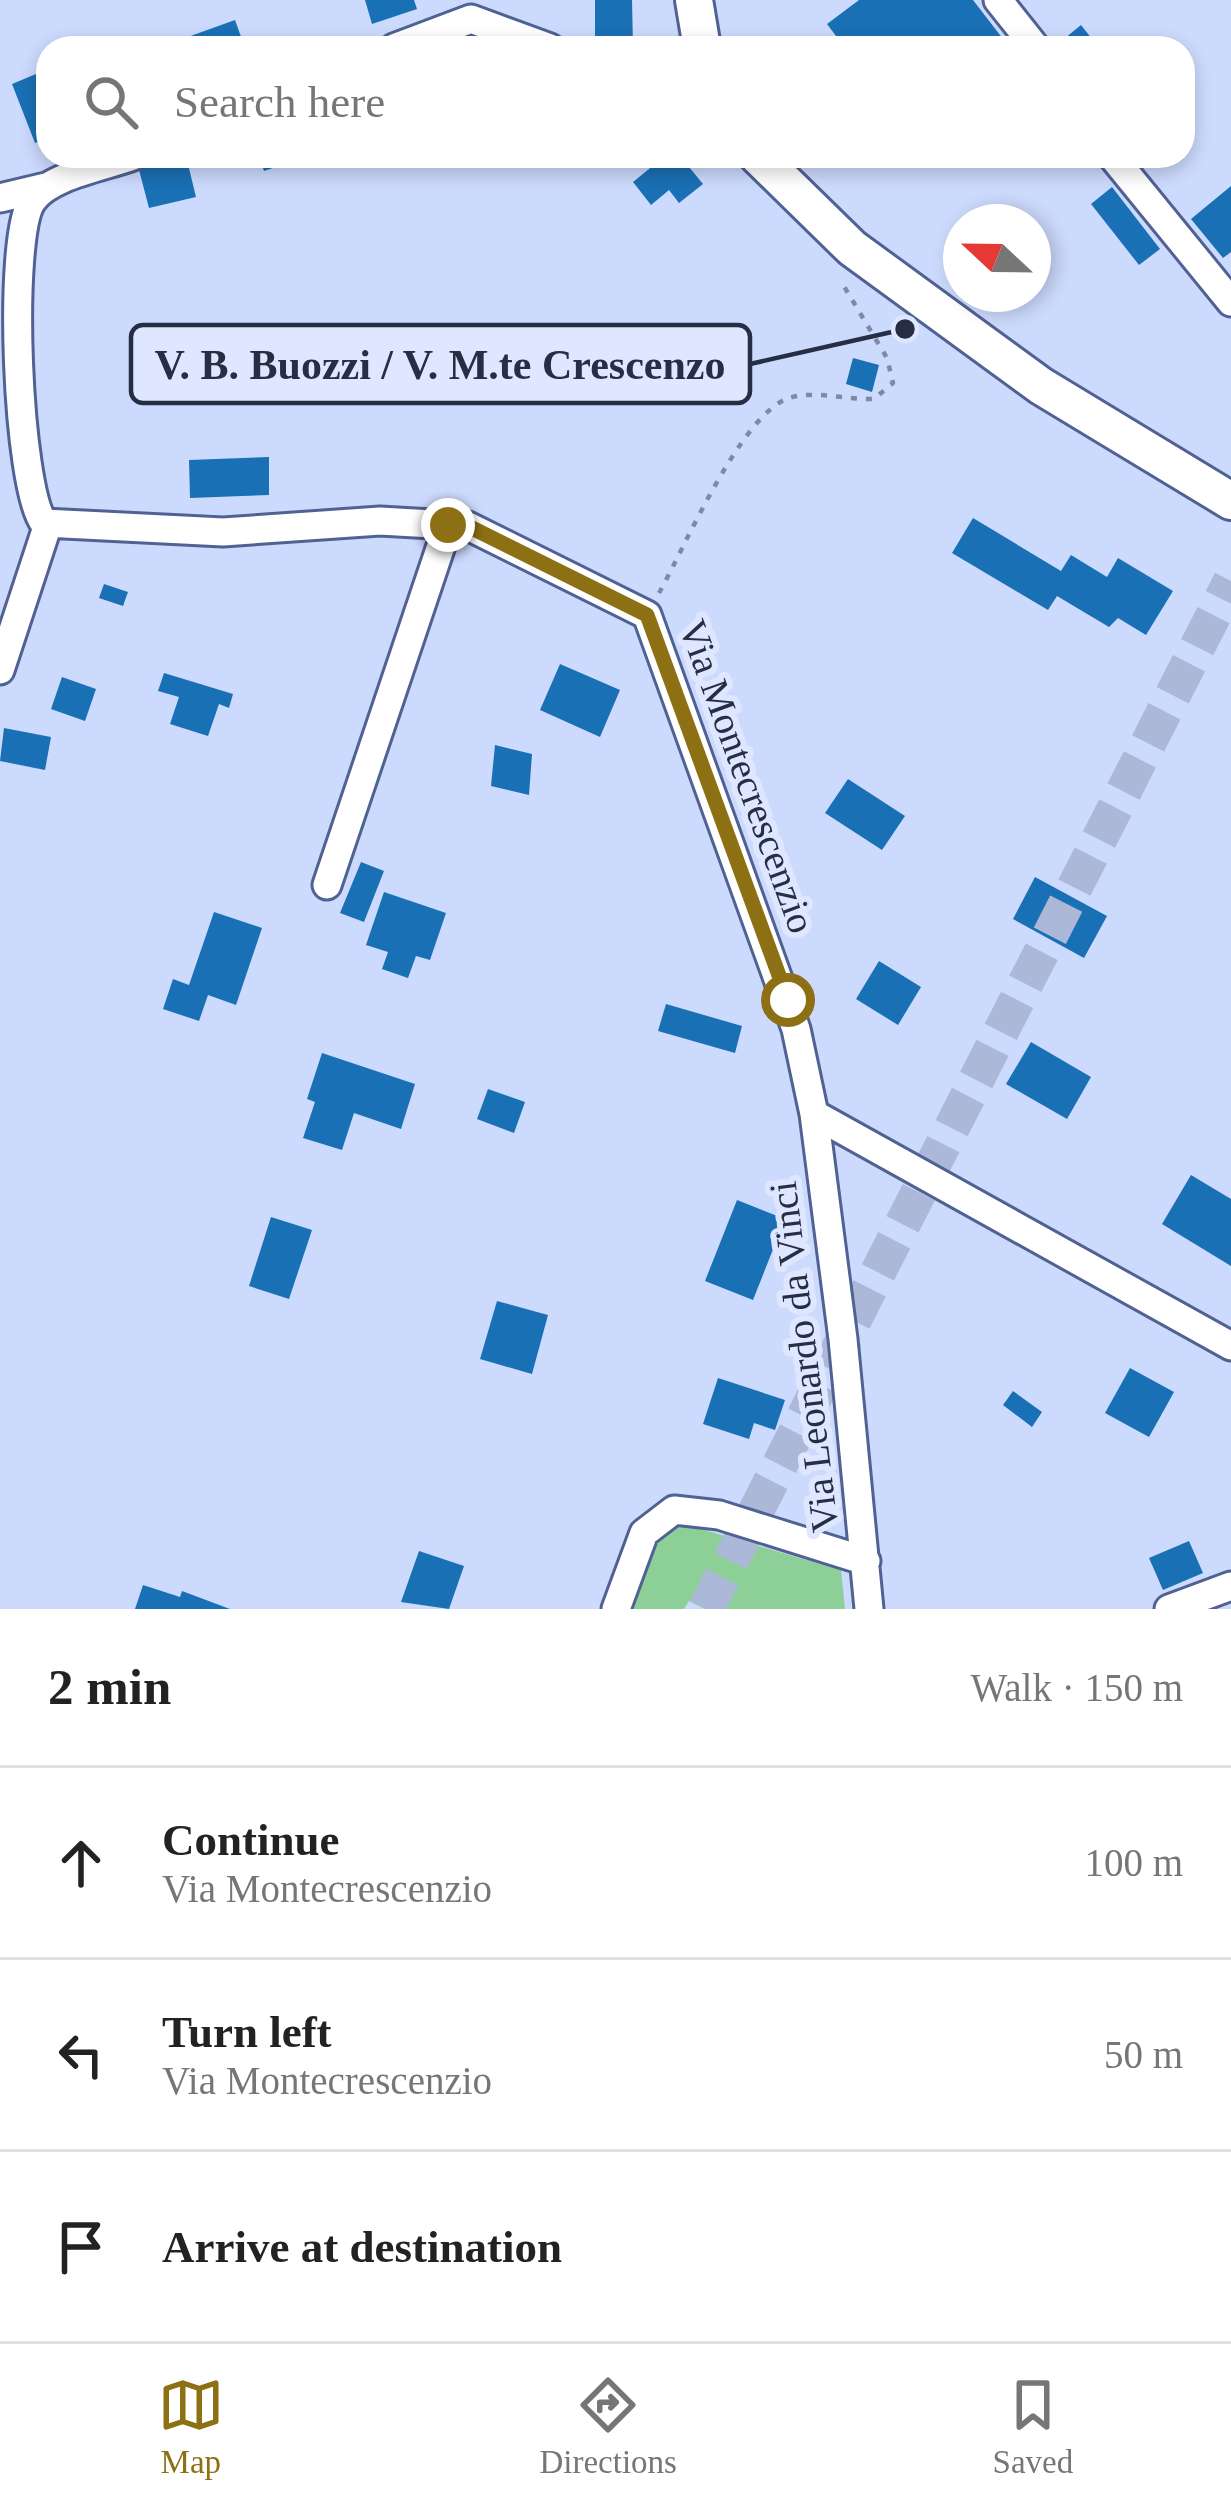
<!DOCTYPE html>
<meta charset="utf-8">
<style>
body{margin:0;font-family:"Times New Roman",serif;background:#f6f6f6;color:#222}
.compass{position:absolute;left:943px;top:204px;width:108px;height:108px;border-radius:50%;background:#fff;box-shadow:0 6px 18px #0003;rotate:292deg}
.stop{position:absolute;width:36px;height:36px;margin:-27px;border:9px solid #8e7014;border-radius:50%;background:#fff}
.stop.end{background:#8e7014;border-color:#fff;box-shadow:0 3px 12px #0008}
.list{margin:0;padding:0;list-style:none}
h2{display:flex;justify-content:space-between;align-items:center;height:156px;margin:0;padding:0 48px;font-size:51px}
h2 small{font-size:39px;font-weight:400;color:#767676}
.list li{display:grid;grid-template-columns:78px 1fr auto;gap:36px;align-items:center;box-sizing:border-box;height:192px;padding:0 48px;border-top:3px solid #e0e0e0}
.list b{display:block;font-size:45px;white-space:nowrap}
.list p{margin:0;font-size:39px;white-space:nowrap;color:#767676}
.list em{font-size:39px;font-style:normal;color:#767676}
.icon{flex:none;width:66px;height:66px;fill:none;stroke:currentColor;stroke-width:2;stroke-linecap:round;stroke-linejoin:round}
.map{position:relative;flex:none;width:1231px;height:1609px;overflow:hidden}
.search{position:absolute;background:#fff;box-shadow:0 6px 18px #0003;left:36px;right:36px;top:36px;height:132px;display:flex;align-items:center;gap:30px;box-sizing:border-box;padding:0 42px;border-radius:36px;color:#767676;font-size:45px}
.sheet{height:732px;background:#fff}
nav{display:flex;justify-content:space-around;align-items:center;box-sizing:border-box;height:168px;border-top:3px solid #e0e0e0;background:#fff;font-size:33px;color:#767676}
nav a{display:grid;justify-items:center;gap:6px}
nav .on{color:#8e7014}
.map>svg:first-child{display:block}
.green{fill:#8cd097}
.building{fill:#1a70b5}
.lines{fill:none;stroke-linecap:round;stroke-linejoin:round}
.secondary-tunnel{stroke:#abb8d8;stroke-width:36;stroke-dasharray:36 18;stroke-linecap:butt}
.minor-casing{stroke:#506194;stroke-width:33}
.secondary-casing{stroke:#506194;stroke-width:42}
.path{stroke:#7e89a6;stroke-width:4.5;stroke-dasharray:6 9;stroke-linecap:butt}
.minor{stroke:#fff;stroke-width:27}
.secondary{stroke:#fff;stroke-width:36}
.route{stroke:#8e7014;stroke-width:15}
.labels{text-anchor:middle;stroke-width:12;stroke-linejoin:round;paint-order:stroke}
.street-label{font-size:39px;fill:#262e44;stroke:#dee7ff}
.leader{fill:none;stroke:#262e44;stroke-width:4.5}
.callout-dot{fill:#262e44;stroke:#dee7ff;stroke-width:4.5}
.callout{fill:#dee7ff;stroke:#262e44;stroke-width:4.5}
.callout-label{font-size:42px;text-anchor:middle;font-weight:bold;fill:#262e44}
</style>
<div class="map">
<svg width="1231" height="1609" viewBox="0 0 1231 1609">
<rect width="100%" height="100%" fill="#ccdafd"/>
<path class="green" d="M677,1522L841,1570L845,1609H705L689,1601L684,1609H627L649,1545Z"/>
<path class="building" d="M365,0H414L417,9L372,24Z
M595,0H632L633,48H607L604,36H595Z
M859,0H973L1010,48H984L976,38L963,48H845L827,24Z
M235,20L245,48H189L185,38Z
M1081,25L1099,48H1053Z
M48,69V138L35,143L12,84Z
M186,156L196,197L149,208L138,166Z
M259,156H306V157L264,171Z
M665,156H680L703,184L679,203L669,190L651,205L633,182Z
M1231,186V252L1223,258L1191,219Z
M1112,187L1160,249L1139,265L1091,204Z
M853,358L879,365L872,392L846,384Z
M269,457V495L190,498L189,460Z
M973,518L1061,571L1071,555L1107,577L1118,558L1173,591L1146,635L1118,618L1109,627L1057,596L1048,610L952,553Z
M104,584L128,592L123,606L99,598Z
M560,664L620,690L600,737L540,710Z
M164,673L233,694L229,708L219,704L208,736L170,724L179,697L158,691Z
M62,677L96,689L85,721L51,709Z
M4,728L51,737L45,770L0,761Z
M495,745L532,754L529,795L491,786Z
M848,779L905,816L882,850L825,813Z
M361,862L384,871L364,922L340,913Z
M1035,877L1107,916L1084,958L1013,919Z
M384,892L446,913L430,960L416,956L408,978L382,969L388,952L366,945Z
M214,912L262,928L236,1005L208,995L199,1021L163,1009L173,979L189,985Z
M879,961L921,987L898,1025L856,999Z
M666,1004L742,1026L735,1053L658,1031Z
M1031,1042L1091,1077L1067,1119L1006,1084Z
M322,1053L415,1084L401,1129L354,1113L342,1150L303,1138L315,1102L307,1099Z
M488,1089L525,1102L514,1133L477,1119Z
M1191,1175L1231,1199V1266L1162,1224Z
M737,1200L785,1219L753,1300L705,1281Z
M271,1217L312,1230L289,1299L249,1286Z
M497,1301L548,1315L532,1374L480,1359Z
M1130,1368L1174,1392L1149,1437L1105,1413Z
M718,1378L785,1400L775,1430L754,1423L749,1439L703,1424Z
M1013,1391L1042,1412L1032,1427L1003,1405Z
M1189,1541L1203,1573L1163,1590L1149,1558Z
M419,1551L464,1566L449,1609L401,1602Z
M143,1585L180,1597L182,1591L230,1609H135Z"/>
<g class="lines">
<path class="secondary-tunnel" d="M706,1609L1231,581"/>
<g class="minor-casing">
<path id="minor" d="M998,0L1036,48
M394,48L471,19L550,48
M133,156C104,167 50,175 32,201C7,238 17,488 44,523L223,532L380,521L468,526L647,615L796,1029L814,1114L843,1339L869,1609
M1112,156L1231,302
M0,198L46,187
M0,670L48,524
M327,885L448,525
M814,1114L1231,1346
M616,1609L644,1533L674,1510L719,1515L866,1561
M1169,1609L1231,1586"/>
</g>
<g class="secondary-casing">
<path id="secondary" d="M694,0L702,48
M758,156L852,248L1041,386L1231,501"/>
</g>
<path class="path" d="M659,593C685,547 741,414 789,398C815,390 847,400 874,399L893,383L887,358L842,283"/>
<use href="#minor" class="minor"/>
<use href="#secondary" class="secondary"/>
</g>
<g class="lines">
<path class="route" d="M448,525L468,526L647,615L788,1000"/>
</g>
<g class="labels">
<g class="street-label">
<text transform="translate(748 776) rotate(70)" y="14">Via Montecrescenzio</text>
<text transform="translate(803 1357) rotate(-97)" y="14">Via Leonardo da Vinci</text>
</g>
</g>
<path class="leader" d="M905 329L750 364"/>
<circle class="callout-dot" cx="905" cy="329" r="12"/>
<rect class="callout" x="131" y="325" width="619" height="78" rx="12"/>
<g class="callout-label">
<text x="440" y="379">V. B. Buozzi / V. M.te Crescenzo</text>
</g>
</svg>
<svg class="compass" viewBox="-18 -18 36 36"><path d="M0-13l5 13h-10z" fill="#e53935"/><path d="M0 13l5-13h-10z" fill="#767676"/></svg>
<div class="stop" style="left:788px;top:1000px"></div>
<div class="stop end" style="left:448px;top:525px"></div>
<div class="search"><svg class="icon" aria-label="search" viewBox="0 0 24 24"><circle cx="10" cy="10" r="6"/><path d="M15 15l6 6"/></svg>Search here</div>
</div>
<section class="sheet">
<h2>2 min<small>Walk · 150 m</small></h2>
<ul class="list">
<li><svg class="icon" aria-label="ahead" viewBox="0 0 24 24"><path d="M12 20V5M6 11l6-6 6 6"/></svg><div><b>Continue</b><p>Via Montecrescenzio</p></div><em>100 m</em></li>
<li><svg class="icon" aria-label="left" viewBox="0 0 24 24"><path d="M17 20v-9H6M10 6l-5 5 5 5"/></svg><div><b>Turn left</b><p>Via Montecrescenzio</p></div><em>50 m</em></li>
<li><svg class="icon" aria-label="arrive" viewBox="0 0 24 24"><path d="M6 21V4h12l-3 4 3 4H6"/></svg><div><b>Arrive at destination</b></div></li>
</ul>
</section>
<nav>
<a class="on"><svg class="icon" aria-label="map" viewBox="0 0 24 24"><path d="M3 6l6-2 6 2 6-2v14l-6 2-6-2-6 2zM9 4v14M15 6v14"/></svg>Map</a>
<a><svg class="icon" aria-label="directions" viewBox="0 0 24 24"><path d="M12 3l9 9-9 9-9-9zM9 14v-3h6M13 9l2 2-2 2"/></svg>Directions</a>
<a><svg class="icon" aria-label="saved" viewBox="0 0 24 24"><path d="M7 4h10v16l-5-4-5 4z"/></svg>Saved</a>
</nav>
